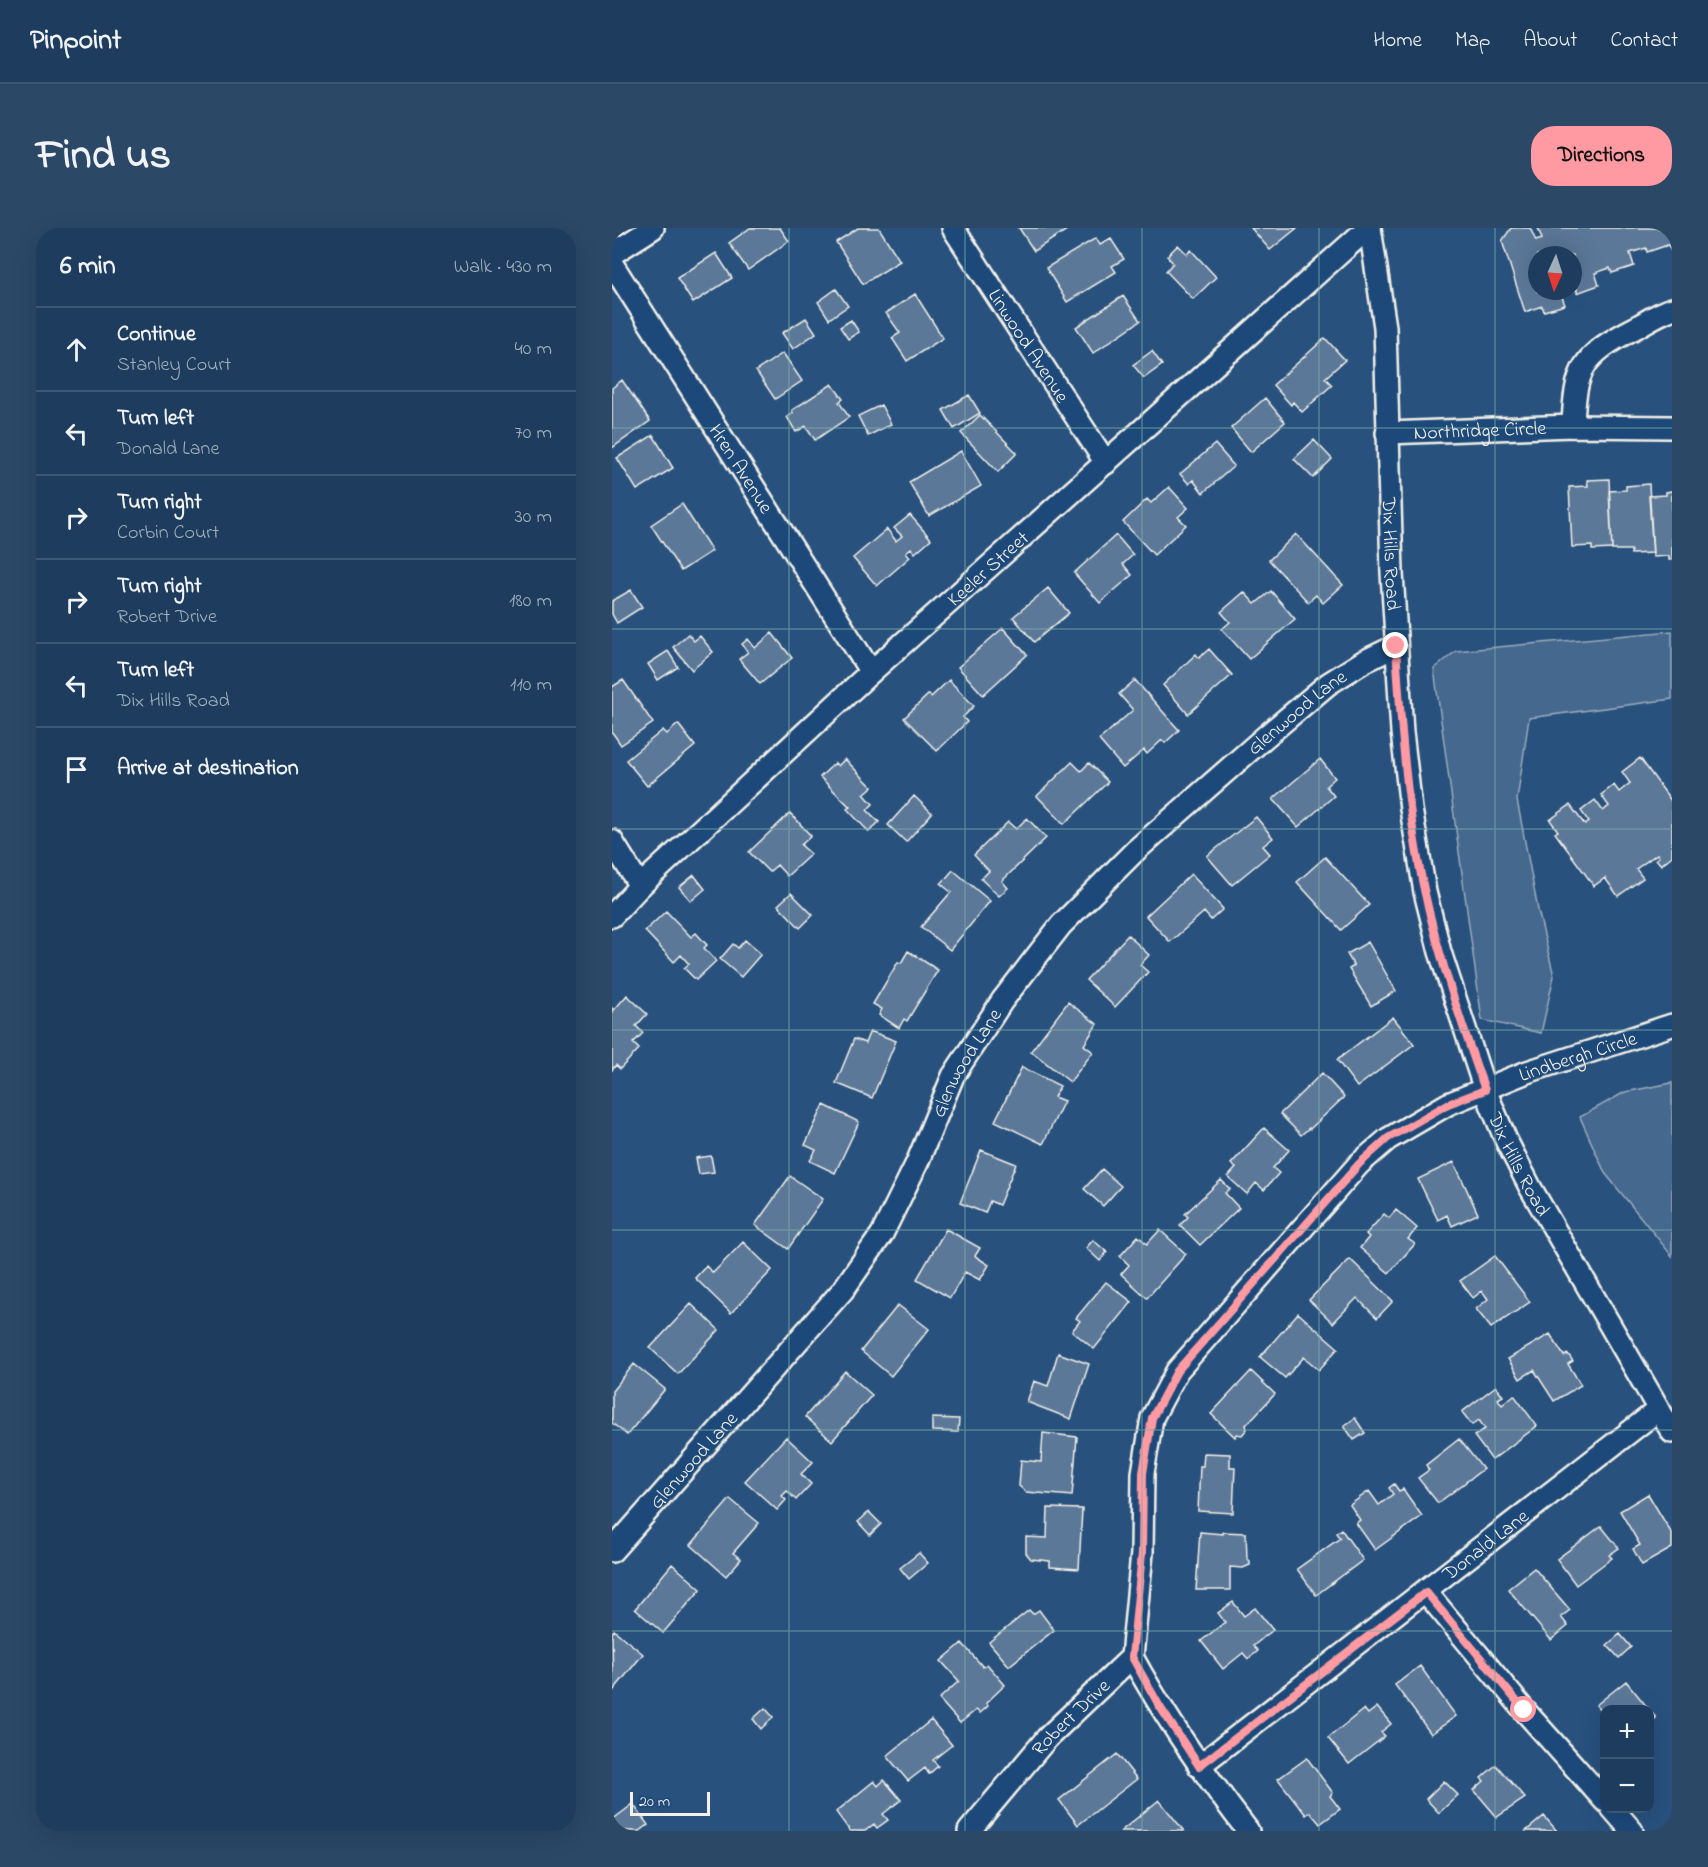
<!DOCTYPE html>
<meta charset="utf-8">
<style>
body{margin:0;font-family:"Indie Flower",sans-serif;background:#2b4867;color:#f1f3f6}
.controls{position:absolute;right:18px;bottom:18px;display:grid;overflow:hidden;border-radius:12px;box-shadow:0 6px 24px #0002}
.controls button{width:54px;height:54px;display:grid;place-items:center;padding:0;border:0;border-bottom:2px solid #3c5673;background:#1e3d5e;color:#f1f3f6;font:30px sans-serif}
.compass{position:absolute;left:916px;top:18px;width:54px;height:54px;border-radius:50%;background:#1e3d5e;box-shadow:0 6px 24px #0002;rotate:183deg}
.scale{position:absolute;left:18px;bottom:15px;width:80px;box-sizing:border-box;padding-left:6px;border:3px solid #f4f1e8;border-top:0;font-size:16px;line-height:21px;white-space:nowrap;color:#f4f1e8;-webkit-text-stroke:4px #1f4a7a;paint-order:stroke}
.stop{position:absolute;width:18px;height:18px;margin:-14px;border:4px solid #ff9aa2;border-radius:50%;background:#fff}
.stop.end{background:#ff9aa2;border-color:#fff;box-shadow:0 2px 6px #0008}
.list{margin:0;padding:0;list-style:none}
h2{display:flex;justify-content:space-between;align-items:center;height:78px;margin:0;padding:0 24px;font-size:26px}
h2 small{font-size:20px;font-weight:400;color:#a1aebc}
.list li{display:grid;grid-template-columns:39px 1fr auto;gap:18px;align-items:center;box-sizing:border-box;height:84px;padding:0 24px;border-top:2px solid #3c5673}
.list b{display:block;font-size:22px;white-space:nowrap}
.list p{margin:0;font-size:20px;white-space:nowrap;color:#a1aebc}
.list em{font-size:20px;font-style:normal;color:#a1aebc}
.icon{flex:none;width:33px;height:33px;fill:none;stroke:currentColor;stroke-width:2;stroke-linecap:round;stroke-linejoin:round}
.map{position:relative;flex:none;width:1060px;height:1603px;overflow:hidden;border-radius:24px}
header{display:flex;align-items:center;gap:36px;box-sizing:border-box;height:84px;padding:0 30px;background:#1e3d5e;border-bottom:2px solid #3c5673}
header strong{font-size:28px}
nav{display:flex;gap:33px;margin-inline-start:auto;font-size:21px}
.intro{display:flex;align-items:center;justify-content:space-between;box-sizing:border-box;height:144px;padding:0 36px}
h1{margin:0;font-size:42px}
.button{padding:15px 27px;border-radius:24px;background:#ff9aa2;color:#111;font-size:21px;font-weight:700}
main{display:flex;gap:36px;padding:0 36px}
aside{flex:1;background:#1e3d5e;border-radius:24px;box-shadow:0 6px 24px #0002}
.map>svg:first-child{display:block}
.green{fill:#45688e;stroke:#9cacbb;stroke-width:1.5}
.building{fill:#5b7899;stroke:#f4f1e8;stroke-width:1.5}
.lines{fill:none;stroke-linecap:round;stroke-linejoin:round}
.street-casing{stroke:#f4f1e8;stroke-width:26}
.street{stroke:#1f4a7a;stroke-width:21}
.route{stroke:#ff9aa2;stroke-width:8}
.grid{fill:none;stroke:#76ada5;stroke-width:1.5;stroke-opacity:0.55}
.labels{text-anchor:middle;stroke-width:4.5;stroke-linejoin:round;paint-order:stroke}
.street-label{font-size:20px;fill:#f4f1e8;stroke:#1f4a7a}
</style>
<header>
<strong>Pinpoint</strong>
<nav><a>Home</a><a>Map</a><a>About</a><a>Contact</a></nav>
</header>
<div class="intro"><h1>Find us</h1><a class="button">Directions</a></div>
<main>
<aside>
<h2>6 min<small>Walk · 430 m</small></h2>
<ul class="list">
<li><svg class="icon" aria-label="ahead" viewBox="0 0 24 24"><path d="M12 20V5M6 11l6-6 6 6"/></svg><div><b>Continue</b><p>Stanley Court</p></div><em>40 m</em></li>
<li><svg class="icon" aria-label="left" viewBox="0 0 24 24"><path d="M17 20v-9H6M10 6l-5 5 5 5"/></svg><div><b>Turn left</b><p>Donald Lane</p></div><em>70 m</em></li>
<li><svg class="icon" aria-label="right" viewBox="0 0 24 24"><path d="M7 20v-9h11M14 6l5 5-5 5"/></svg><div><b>Turn right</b><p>Corbin Court</p></div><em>30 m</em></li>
<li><svg class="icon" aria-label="right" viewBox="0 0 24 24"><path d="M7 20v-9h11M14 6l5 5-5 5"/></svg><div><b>Turn right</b><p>Robert Drive</p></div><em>180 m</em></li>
<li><svg class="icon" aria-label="left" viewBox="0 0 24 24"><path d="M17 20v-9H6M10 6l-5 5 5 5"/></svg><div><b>Turn left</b><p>Dix Hills Road</p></div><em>110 m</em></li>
<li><svg class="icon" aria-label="arrive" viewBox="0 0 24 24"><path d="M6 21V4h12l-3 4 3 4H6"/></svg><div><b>Arrive at destination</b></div></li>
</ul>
</aside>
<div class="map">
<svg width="1060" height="1603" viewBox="0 0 1060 1603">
<rect width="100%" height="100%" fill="#28517e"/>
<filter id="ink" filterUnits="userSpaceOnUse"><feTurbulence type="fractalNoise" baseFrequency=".0167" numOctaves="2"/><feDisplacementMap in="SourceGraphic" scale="12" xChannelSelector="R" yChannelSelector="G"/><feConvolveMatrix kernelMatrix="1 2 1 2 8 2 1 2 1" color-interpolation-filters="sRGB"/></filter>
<g filter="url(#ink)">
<path class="green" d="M1060,403V471L917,490L905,572L926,682L942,748L929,805L870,792L822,441L844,423Z
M1060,855V1028L993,945L968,889L1013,864Z"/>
<path class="building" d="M138,0H168L177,13L136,42L117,15Z
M246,0H267L288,33L251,56L224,14Z
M407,0H458L422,23Z
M639,0H685L658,22Z
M899,0H918L924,13L930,11L926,0H1060V25L1056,17L1035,24L1034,20L1018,25L1022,38L1000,45L998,40L983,45L987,57L965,65V61L961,63V27H925V63H960L949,66L953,77L932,83L930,78L913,84L890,13Z
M484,10L488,17L499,11L512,31L500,38L504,44L455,74L434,40Z
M566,17L575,26L579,22L604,49L581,71L554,43L561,35L555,28Z
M104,25L120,50L81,75L65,50Z
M224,61L236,78L217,91L206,74Z
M303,66L331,110L295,133L280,110L288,105L274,85Z
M511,68L528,93L481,125L464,99Z
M194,90L204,105L181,121L170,105Z
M239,92L247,104L236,111L228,99Z
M713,110L733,132L713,150L720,157L690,184L681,174L679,177L661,157Z
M540,123L550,137L532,150L521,137Z
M171,125L190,153L163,171L144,143Z
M10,152L38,193L0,220V160Z
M220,156L231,171L227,174L237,189L203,212L194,198L184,204L175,189L181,185L180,182Z
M357,167L368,185L342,201L331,182Z
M653,170L673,194L639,224L619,200Z
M269,177L279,196L256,208L246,188Z
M368,187L405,225L386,244L349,205Z
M41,207L61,240L25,262L5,230Z
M702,212L720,231L701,250L682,231Z
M603,216L622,238L591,265L581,252L577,256L568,246Z
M349,223L369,258L317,288L297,254Z
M997,251L1000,321L980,322V318L960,319L957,259L976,258L975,252Z
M1037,256L1041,325L1019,326V322H1000L997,263L1014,262V258Z
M557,259L576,280L566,289L574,297L542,327L511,294L535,271L539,275Z
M1060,263V332H1057V328L1041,329L1037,268L1054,267V264Z
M70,276L100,323L69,343L39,297Z
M298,287L319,311L303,325L299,320L294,324L298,329L265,358L241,330L275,301L284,313L290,308L282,300Z
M684,306L731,357L711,375L704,367L696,374L657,332Z
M504,307L521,327L511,336L520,347L488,375L462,345Z
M436,360L457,385L422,414L401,389Z
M19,362L30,379L5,395L0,386V373Z
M659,363L683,391L637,431L610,401L618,394L609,384L632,364L643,376Z
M391,400L415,427L371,467L346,439Z
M160,405L180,430L148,456L127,431L136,424L130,416L136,411L143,420Z
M76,406L82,413L88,408L101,424L80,442L61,419Z
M597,421L620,447L576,486L551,457L584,426L587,430Z
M56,423L66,439L46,452L36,436Z
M11,452L41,495L9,517L0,504V459Z
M337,452L362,478L351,489L355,494L325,523L292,490L317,466L319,469Z
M523,452L567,502L553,515L550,512L535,526L532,522L511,540L487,512L521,482L507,466Z
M66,496L83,518L35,558L14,532L51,502L55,506Z
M1028,530L1060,574V628L1049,637L1044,631L1047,629L1045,626L1024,641L1031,650L1006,668L993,650L982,658L943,605L946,603L938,592L958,577L973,597L977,594L969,583L983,572L991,583L997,578L989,567L1002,557L1007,564L1018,555L1010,544Z
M233,531L260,559L252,566L261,576L255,582L267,594L257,604L235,581L238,579L208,549L223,535L226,538Z
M708,531L723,550L714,558L722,568L686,599L661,571Z
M460,534L469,543L477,535L496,554L452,596L425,568Z
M302,568L320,585L294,614L276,597Z
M178,585L199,608L189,617L199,626L175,648L165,637L157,644L137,624Z
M644,589L661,610L651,618L658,626L620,657L595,628Z
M415,590L434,610L390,653L396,660L387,668L369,651L377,643L362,627L396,594L404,601Z
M713,629L757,677L729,702L685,654Z
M341,642L378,673L338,722L309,699L339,664L329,656Z
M579,646L611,681L599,692L592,684L558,714L534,688Z
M82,647L93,661L79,673L67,659Z
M179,665L201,687L188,700L166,677Z
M54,683L79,709L84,705L95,717L92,720L104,733L84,752L72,740L77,736L69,727L62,734L33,703Z
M516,707L537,727L528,737L536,744L503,779L474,752Z
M133,712L149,726L129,749L108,731L121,716L126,720Z
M756,714L784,763L759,778L737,741L742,738L735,726Z
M296,723L326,742L295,793L292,791L287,800L267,787L270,781L261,776L286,734L289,735Z
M15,767L35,786L24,798L31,805L21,815L27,821L8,841L4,837L0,842V780L2,782Z
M456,774L485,796L472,817L481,824L458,854L419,823Z
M781,789L802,816L745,859L725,832Z
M258,803L284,813L260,870L224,855L242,811L253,815Z
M410,839L448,858L442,869L452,873L431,916L383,893Z
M710,845L732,869L698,901L697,900L689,907L668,886Z
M212,877L247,894L223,945L198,933L204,922L193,917Z
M652,900L677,922L661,940L667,945L652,962L644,955L635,966L616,949L624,940L619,936Z
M369,922L404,936L387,977L378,973L373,985L348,975Z
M99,928L102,944L87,946L84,930Z
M842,934L866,986L840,998L835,987L826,992L806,951Z
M490,941L509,958L491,978L472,961Z
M178,948L211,971L176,1021L143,997Z
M609,952L618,961L613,965L627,980L588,1017L568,997L576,989L573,986Z
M784,982L805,1000L796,1011L803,1016L777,1045L748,1020L757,1009L754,1006L772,986L777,990Z
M334,1001L368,1020L363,1028L377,1037L368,1052L353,1044L338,1070L305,1051Z
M548,1002L574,1026L535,1070L509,1046L517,1037L508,1028L526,1008L535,1016Z
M481,1012L495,1024L488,1033L474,1020Z
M131,1014L160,1042L119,1085L83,1050L94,1038L101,1045Z
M883,1028L918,1074L879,1100L864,1081L876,1071L870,1063L861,1070L848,1053Z
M738,1031L781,1073L765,1090L745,1070L721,1095L697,1072Z
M494,1054L520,1074L482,1121L460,1103L468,1093L464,1090Z
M79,1076L107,1102L66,1146L38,1120Z
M286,1077L317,1101L279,1148L249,1123Z
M686,1085L726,1120L707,1142L692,1129L673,1150L648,1129Z
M938,1106L952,1128L956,1126L961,1133L956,1136L969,1157L942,1173L922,1142L908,1151L896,1131Z
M446,1125L477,1136L459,1191L415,1174L422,1153L436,1158Z
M22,1136L53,1161L15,1207L0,1195V1163Z
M233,1143L260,1167L220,1213L193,1189Z
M639,1143L663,1166L634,1197L635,1201L630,1207L625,1206L623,1209L599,1186Z
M884,1158L891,1168L886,1171L890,1177L902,1167L925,1198L880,1232L862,1208L873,1201L867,1192L860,1197L850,1184Z
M320,1190L347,1191L346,1204L320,1203Z
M743,1190L753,1205L742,1212L732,1198Z
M431,1205L465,1209L460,1268L414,1264L407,1258L409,1232L429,1234Z
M174,1209L201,1234L189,1246L199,1256L184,1272L175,1263L170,1268L174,1272L165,1282L133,1253Z
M847,1211L871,1241L826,1275L806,1250L817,1242L814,1237Z
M592,1225L618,1226V1239H623L621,1285L586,1283L588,1238H591Z
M782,1256L787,1263L791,1261L810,1288L763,1322L744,1295L748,1292L738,1277L757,1263L767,1277L781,1266L777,1260Z
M1036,1266L1060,1306V1320L1030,1337L1021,1321L1028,1317L1008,1283Z
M118,1271L147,1295L121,1325L129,1331L114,1348L79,1317Z
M436,1280L470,1281L467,1341L438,1339V1333L419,1331L414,1325V1309L435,1310Z
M257,1284L269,1296L258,1307L246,1294Z
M989,1298L1007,1320L997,1327L1000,1330L964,1357L945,1331Z
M729,1301L751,1332L704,1367L685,1341L728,1310L724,1305Z
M588,1304L611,1306V1304L634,1305L635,1330L638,1333V1337L631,1340L618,1339V1362H584Z
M307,1325L316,1335L297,1351L288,1340Z
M60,1336L89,1361L51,1405L23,1381Z
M922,1340L958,1382L949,1389L956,1398L939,1412L896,1361Z
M621,1374L632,1388L643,1380L661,1402L641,1418L646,1423L636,1431L631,1425L611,1441L589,1413L613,1394L606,1385Z
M417,1382L421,1386L427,1382L442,1402L397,1438L377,1414Z
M2,1402L31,1426L1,1463L0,1405Z
M1008,1406L1019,1419L1007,1430L995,1417Z
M350,1415L371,1439L375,1436L393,1457L374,1475L376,1478L368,1485L364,1482L348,1495L327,1471L347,1453L329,1433Z
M808,1438L844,1488L819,1506L783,1457Z
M1014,1453L1044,1490L1038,1495V1482H993V1487L984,1477Z
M765,1479L779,1496L769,1504L773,1508L737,1536L716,1510L752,1481L756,1486Z
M153,1480L161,1489L149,1501L141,1491Z
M319,1492L340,1517L321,1532L326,1538L317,1546L313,1540L296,1553L275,1528Z
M505,1526L525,1551L466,1597L447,1572Z
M695,1530L721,1565L718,1568L728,1581L708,1596L698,1584L694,1587L666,1551Z
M884,1537L913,1570L885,1589L862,1562L872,1553L869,1550Z
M272,1552L289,1572L271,1586L276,1592L265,1600L262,1596L253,1603H238L224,1584L262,1553L266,1558Z
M832,1553L846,1567L827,1585L814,1571Z
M547,1572L572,1603H509Z
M21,1576L36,1597L28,1603H0V1592Z
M932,1588L945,1603H914Z"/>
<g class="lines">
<g class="street-casing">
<g id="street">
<path id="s1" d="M341,0L494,235"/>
<path id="s2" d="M758,0L773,99L780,345L790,504L799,581L813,664L828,724L873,862L894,912L918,959L1060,1204"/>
<path d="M0,26L41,0"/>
<path id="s3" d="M0,36L259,444"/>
<path d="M961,198C963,139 971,127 1023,100C1035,93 1047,85 1060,81"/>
<path id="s4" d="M775,205L961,198L1060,199"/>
<path d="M0,613L28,658"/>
<path id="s5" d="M0,688L28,658L259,444L756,0"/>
<path id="s6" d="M0,1323L231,1062L270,1006L305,935L341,848L390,773L449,697L523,623L653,509L716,456L751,434L784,418"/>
<path d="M814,1364L912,1482L993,1573"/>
<path d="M520,1429C554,1491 593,1547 636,1603"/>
<path id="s7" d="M587,1538L1046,1182"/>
<path d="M1000,1580L1020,1603"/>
<path id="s8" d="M357,1603L435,1510L520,1429L530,1325L531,1245L540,1190L565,1143L747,936L776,911L836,876L915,844L1060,797"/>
</g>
</g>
<use href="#street" class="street"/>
</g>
</g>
<g class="lines" filter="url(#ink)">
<path class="route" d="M784,418C789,501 795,585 813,666C828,733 850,797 873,862L836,876L776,910L747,936L565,1143L540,1190L531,1245L530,1325L520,1429L548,1479L587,1538L814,1364L912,1482"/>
</g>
<path class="grid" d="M177,0V1603M353,0V1603M530,0V1603M707,0V1603M883,0V1603M0,200H1060M0,401H1060M0,601H1060M0,802H1060M0,1002H1060M0,1202H1060M0,1403H1060"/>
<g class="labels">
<g class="street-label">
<text dy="7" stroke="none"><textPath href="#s1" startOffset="140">Linwood Avenue</textPath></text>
<text dy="7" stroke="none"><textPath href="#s4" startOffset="93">Northridge Circle</textPath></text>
<text dy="7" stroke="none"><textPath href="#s3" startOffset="242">Hren Avenue</textPath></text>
<text dy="7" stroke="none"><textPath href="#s2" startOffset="327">Dix Hills Road</textPath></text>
<text dy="7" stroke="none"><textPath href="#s5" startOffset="512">Keeler Street</textPath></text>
<text dy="7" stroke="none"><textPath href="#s6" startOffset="1094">Glenwood Lane</textPath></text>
<text dy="7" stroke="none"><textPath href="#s8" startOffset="1054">Lindbergh Circle</textPath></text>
<text dy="7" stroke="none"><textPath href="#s6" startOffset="608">Glenwood Lane</textPath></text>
<text dy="7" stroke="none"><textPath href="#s2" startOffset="956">Dix Hills Road</textPath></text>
<text dy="7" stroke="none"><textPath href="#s6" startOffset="122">Glenwood Lane</textPath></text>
<text dy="7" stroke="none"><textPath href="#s7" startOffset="362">Donald Lane</textPath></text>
<text dy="7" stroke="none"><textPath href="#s8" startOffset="153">Robert Drive</textPath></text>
</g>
</g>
</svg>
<div class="controls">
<button>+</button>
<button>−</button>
</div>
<svg class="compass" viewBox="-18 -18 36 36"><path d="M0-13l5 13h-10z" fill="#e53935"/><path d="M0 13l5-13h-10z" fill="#a1aebc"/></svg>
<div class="scale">20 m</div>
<div class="stop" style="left:912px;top:1482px"></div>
<div class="stop end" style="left:784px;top:418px"></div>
</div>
</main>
